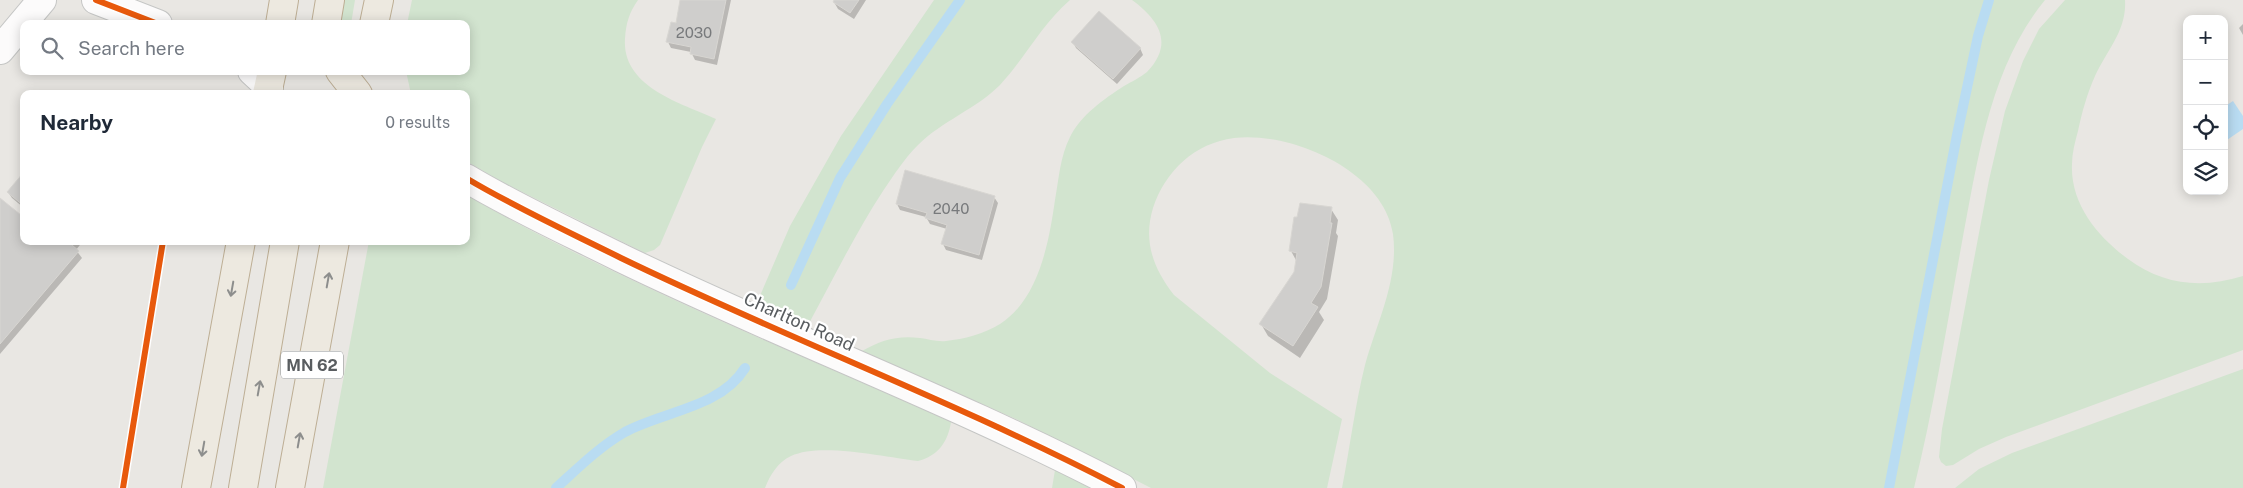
<!DOCTYPE html>
<meta charset="utf-8">
<style>
body{margin:0;font-family:"Public Sans",sans-serif;background:#f6f6f7;color:#1f2937}
.controls{position:absolute;right:15px;top:15px;display:grid;overflow:hidden;border-radius:10px;box-shadow:0 2px 12px #0003}
.controls button{width:45px;height:45px;display:grid;place-items:center;padding:0;border:0;border-bottom:1px solid #e0e1e3;background:#fff;color:#1f2937;font:25px sans-serif}
.list{margin:0;padding:0;list-style:none}
h2{display:flex;justify-content:space-between;align-items:center;height:65px;margin:0;padding:0 20px;font-size:21px}
h2 small{font-size:16px;font-weight:400;color:#747a83}
.icon{flex:none;width:28px;height:28px;fill:none;stroke:currentColor;stroke-width:2;stroke-linecap:round;stroke-linejoin:round}
.map{position:relative;flex:none;width:2243px;height:488px;overflow:hidden}
.search{position:absolute;background:#fff;box-shadow:0 2px 12px #0003;left:20px;top:20px;width:450px;height:55px;display:flex;align-items:center;gap:12px;box-sizing:border-box;padding:0 18px;border-radius:10px;color:#747a83;font-size:19px}
.panel{position:absolute;background:#fff;box-shadow:0 2px 12px #0003;left:20px;top:90px;width:450px;height:155px;border-radius:10px}
.map>svg:first-child{display:block}
.green{fill:#d2e4cf}
.water{fill:#b9dcf2}
.shadow{fill:#0003}
.lines{fill:none;stroke-linecap:round;stroke-linejoin:round}
.stream{stroke:#b9dcf2;stroke-width:10}
.building{fill:#cfcecc;stroke:#d8d6d2}
.minor-casing{stroke:#c5c6c5;stroke-width:30}
.highway-casing{stroke:#bdae94;stroke-width:30}
.minor{stroke:#fcfbfb;stroke-width:28}
.highway{stroke:#ede9e0;stroke-width:28}
.cycleway-casing{stroke:#fff;stroke-width:9}
.cycleway{stroke:#e8590c;stroke-width:6}
.oneway{stroke:#8d8e8d}
.labels{text-anchor:middle;stroke-width:4.5;stroke-linejoin:round;paint-order:stroke}
.number-label{font-size:15px;fill:#787a7c}
.shield{fill:#fff;stroke:#8b8e90;stroke-width:1}
.shield-label{font-size:16px;font-weight:bold;fill:#595d60}
.street-label{font-size:18px;fill:#595d60;stroke:#fff}
</style>
<div class="map">
<svg width="2243" height="488" viewBox="0 0 2243 488">
<rect width="100%" height="100%" fill="#e9e7e3"/>
<path class="green" d="M339,0H355L351,24H335Z
M412,0H638C629,13 626,23 625,39C622,87 681,103 716,119L702,147L660,245L654,250L645,253L502,182L466,161V94H411L406,71H466V24H407Z
M934,0H1070C1042,24 1025,58 1000,85C976,109 942,121 918,145C904,159 894,175 883,191C855,234 832,281 807,327L756,305L790,226L841,136Z
M1132,0H2045C1990,67 1978,159 1962,242C1947,324 1934,407 1914,488H1342C1350,447 1355,405 1365,365C1377,322 1399,280 1393,234C1384,171 1291,131 1234,138C1195,143 1165,171 1153,208C1143,241 1153,268 1174,295L1270,373L1342,419L1327,488H1151L1018,420L862,351C881,340 898,335 920,338C928,339 937,342 946,341C964,339 984,334 1000,324C1039,299 1049,242 1055,200C1059,178 1060,157 1070,137C1081,115 1104,99 1124,86C1131,82 1141,77 1147,72C1175,43 1158,19 1132,0Z
M2065,0H2125C2127,30 2107,50 2095,76C2087,94 2082,112 2078,131C2075,142 2072,153 2072,164C2070,204 2098,237 2128,259C2163,285 2202,289 2243,276V350L2006,437L1979,449L1953,465L1946,466L1941,462L1939,457L1942,429L1989,180L2005,111L2023,61L2039,29Z
M466,195C621,283 789,349 951,422C948,442 938,456 918,461C885,457 820,442 791,456C778,462 770,475 765,488H323L369,241H466Z
M2243,369V488H1955L1979,469L2012,453Z
M1055,470L1090,488H1052Z"/>
<path class="water" d="M2233,101L2243,116V129L2224,142V107Z"/>
<path class="shadow" d="M681,0H731L717,65L695,60L691,52L671,48L668,42L677,24Z
M836,0H866L854,19L838,9L834,2Z
M2243,24V35L2239,28Z
M1073,42L1140,48L1143,55L1117,84L1076,48Z
M24,174V208L12,198L8,192Z
M994,197L998,203L982,260L946,250L943,244L947,229L930,224L926,217L900,210L897,204Z
M0,200L24,241H83L76,250L82,258L0,354Z
M1331,209L1338,220L1336,233L1338,236L1327,299L1319,312L1324,320L1300,358L1268,336L1261,324L1295,272L1297,262L1291,251Z"/>
<g class="lines">
<path class="stream" d="M791,285L840,178L887,104L960,0
M556,488C578,468 599,447 625,432C664,411 720,408 745,368
M1889,488L1957,135L1978,36L1989,0"/>
</g>
<path class="building" d="M680,0H726L714,59L690,54L691,47L666,42L671,22L676,23Z
M834,0H859L850,13L833,2Z
M1099,11L1141,48L1113,79L1071,42Z
M905,170L995,196L979,255L941,244L947,225L925,218L927,213L896,204Z
M24,172V206L7,192Z
M0,198L21,215L24,212V241H74L72,245L79,251L0,344Z
M1300,203L1332,207L1330,223H1332L1321,287L1311,303L1318,307L1293,346L1259,324L1294,272L1297,253L1289,251L1294,217H1297Z"/>
<g class="lines">
<g class="minor-casing">
<path id="minor" d="M96,0L158,24
M0,50L42,0
M252,71L269,87
M466,178C516,208 569,232 621,258C786,338 959,403 1122,488"/>
</g>
<g class="highway-casing">
<path id="highway" d="M280,24L284,0
M326,24L330,0
M374,24L379,0
M340,71L358,94
M267,94L272,71
M196,488L241,241
M243,488L285,241
M290,488L335,241"/>
</g>
<use href="#minor" class="minor"/>
<use href="#highway" class="highway"/>
<g class="cycleway-casing">
<path id="cycleway" d="M96,0L158,24
M466,178C516,208 569,232 621,258C786,338 959,403 1122,488
M123,488L163,241"/>
</g>
<use href="#cycleway" class="cycleway"/>
</g>
<defs><path id="oneway-shaft" d="M-6 0H5M1.5-3L5.5 0L1.5 3" fill="none" stroke-width="1.6" stroke-linecap="round" stroke-linejoin="round" transform="scale(1.25)"/></defs>
<g class="oneway">
<use href="#oneway-shaft" transform="translate(328 280) rotate(-80)"/>
<use href="#oneway-shaft" transform="translate(232 289) rotate(100)"/>
<use href="#oneway-shaft" transform="translate(259 388) rotate(-80)"/>
<use href="#oneway-shaft" transform="translate(299 440) rotate(-80)"/>
<use href="#oneway-shaft" transform="translate(203 449) rotate(100)"/>
</g>
<g class="labels">
<g class="number-label">
<text x="694" y="38">2030</text>
<text x="951" y="214">2040</text>
</g>
<rect class="shield" x="281" y="351.5" width="62" height="27" rx="4"/>
<g class="shield-label">
<text x="312" y="371">MN 62</text>
</g>
<g class="street-label">
<text transform="translate(799 322) rotate(24)" y="6">Charlton Road</text>
</g>
</g>
</svg>
<div class="controls">
<button>+</button>
<button>−</button>
<button><svg class="icon" aria-label="locate" viewBox="0 0 24 24"><circle cx="12" cy="12" r="6"/><path d="M12 2v4M12 18v4M2 12h4M18 12h4"/></svg></button>
<button><svg class="icon" aria-label="layers" viewBox="0 0 24 24"><path d="M12 4l9 5-9 5-9-5zM3 14l9 5 9-5"/></svg></button>
</div>
<div class="search"><svg class="icon" aria-label="search" viewBox="0 0 24 24"><circle cx="10" cy="10" r="6"/><path d="M15 15l6 6"/></svg>Search here</div>
<section class="panel">
<h2>Nearby<small>0 results</small></h2>
<ul class="list">
</ul>
</section>
</div>
